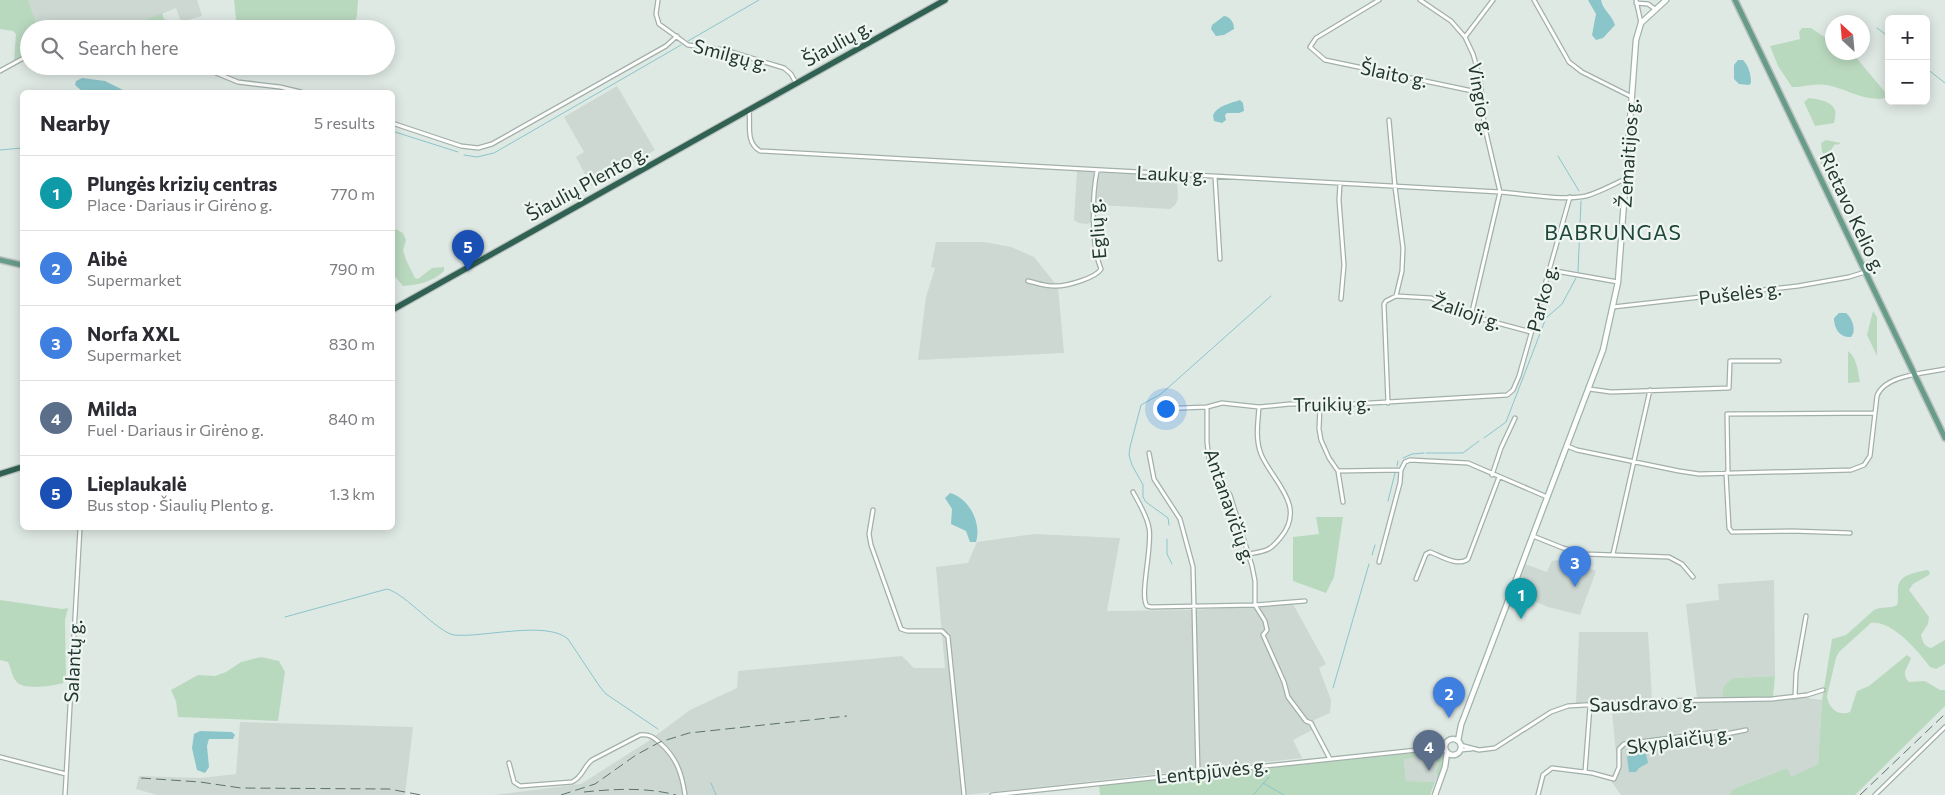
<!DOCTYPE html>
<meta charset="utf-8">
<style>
body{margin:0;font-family:Commissioner,sans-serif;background:#f7f7f7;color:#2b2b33}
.controls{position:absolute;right:15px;top:15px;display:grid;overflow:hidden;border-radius:8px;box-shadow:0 2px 12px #0003}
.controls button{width:45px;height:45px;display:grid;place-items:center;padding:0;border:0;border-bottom:1px solid #e1e1e2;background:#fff;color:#2b2b33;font:25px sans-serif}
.compass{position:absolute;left:1825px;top:15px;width:45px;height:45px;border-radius:50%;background:#fff;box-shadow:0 2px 12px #0003;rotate:334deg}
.you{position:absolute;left:1165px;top:408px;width:18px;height:18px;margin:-12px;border:4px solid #fff;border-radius:50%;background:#1a73e8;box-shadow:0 0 0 8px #1a73e833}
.badge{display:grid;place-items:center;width:32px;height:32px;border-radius:50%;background:#2563eb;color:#fff;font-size:16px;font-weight:700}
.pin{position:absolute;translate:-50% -41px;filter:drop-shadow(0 1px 2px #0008)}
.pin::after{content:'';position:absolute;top:26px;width:18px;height:15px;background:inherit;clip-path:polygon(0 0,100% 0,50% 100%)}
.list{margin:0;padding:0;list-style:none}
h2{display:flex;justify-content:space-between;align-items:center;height:65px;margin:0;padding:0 20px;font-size:21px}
h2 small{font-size:16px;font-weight:400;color:#7c7c81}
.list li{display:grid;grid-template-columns:32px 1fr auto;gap:15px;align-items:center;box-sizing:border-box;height:75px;padding:0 20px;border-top:1px solid #e1e1e2}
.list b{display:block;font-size:19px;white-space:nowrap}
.list p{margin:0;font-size:16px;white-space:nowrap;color:#7c7c81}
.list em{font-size:16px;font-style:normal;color:#7c7c81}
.icon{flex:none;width:28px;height:28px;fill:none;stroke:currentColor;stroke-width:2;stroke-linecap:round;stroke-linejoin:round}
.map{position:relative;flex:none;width:1945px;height:795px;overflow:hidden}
.search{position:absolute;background:#fff;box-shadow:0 2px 12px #0003;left:20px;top:20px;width:375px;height:55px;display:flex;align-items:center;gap:12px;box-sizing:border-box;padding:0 18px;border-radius:28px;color:#7c7c81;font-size:19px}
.panel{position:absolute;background:#fff;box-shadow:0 2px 12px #0003;left:20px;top:90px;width:375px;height:440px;border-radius:8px}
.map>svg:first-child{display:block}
.built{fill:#cdd8d2}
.green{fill:#b9d9bf}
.water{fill:#8ac5ca}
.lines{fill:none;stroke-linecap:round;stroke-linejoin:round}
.stream{stroke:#8ac5ca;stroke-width:1}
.street-casing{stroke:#a2b0aa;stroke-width:5.5}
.secondary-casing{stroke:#9fb4aa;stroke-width:7}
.primary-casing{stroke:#bcc3c1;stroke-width:8}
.highway-casing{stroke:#bcc3c1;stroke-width:8}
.street{stroke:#fff;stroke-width:3}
.secondary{stroke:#fff;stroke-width:4.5}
.primary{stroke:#679b8a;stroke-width:5}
.highway{stroke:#306153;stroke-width:5.5}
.rail{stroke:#5b736b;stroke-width:1;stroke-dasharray:10 5;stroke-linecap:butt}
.labels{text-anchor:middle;stroke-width:4.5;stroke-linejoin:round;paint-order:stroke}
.street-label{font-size:19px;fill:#213730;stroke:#eff6f2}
.quarter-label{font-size:21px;letter-spacing:1px;fill:#1f473b;stroke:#eff6f2}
</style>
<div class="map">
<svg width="1945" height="795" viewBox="0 0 1945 795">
<rect width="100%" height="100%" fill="#dfe9e4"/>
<path class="built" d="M28,0H197L202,16L181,22L176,8L127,28L126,25L113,29H38Z
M617,86L655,150L591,186L576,157L584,152L564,117Z
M1077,171L1177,177L1178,199L1175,205L1170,209L1097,205L1096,221L1086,224L1079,223L1074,220Z
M936,242H984L1011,247L1034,257L1058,287L1064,353L918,360L926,297L935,268L931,267Z
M1034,534L1120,538L1107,611L1191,610L1293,604L1326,664L1319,668L1331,700L1330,713L1314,720L1316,728L1293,740L1302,758L966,795H493L581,784L647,742L690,710L737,688L738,671L902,656L914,668H945L936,567L968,563L977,542Z
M1558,560H1567L1596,571L1580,615L1548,607L1514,592L1525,564L1547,572L1552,561Z
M1774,580L1775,676L1733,678L1723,698L1793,696L1822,700L1818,764L1790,778L1787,768L1733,789L1729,795H1621L1611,781L1617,769V763L1611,702L1576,703L1579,632H1648L1652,698H1697L1686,604L1719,600L1718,584Z
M240,722L413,727L405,795H157L136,789L139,776L201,778L236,774Z
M1422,752V757L1439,763L1436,773L1438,777L1435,782L1406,781L1404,758L1415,757V753Z"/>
<path class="green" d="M0,0H28L38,28L29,29V53L14,61L16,34L13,31L0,29Z
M234,0H358L357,16L353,27L349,29H237Z
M162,13L164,19L180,25L181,29H125Z
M1802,28H1811L1832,42V52L1850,53L1854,55L1889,97C1869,104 1847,89 1827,85C1815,83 1805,87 1792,87L1778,66L1770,46L1800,39L1799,32Z
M1809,98C1817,99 1832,101 1835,110C1836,114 1835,119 1834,123L1815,126L1804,102Z
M1826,140L1841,143L1837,145L1835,144L1829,153H1833L1837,183L1843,188L1834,194L1820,161L1827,158L1822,152L1821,143Z
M395,229L403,233L406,240L403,250L406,260L415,278L418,279L432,268L444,267V271C433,282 418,285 403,286L393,274V230Z
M1873,311L1877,317V356L1867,335Z
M1848,351C1857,358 1858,371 1860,382L1848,383Z
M1316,517H1343L1334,577L1326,593L1293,581V537L1319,534Z
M1927,570L1930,572L1929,575L1913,584L1909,590L1929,617L1928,624L1921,635C1923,642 1924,646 1931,648L1945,640V664L1936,669L1930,667C1918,651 1892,620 1871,623L1839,652L1836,658L1827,696C1828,707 1838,717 1850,712L1857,691L1869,686L1907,655L1911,658C1908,668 1900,673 1909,682L1925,681L1940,690H1945V706L1855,795H1729L1733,789L1787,768L1791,777L1818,764L1822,700L1832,639L1846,635L1874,610C1882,606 1890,609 1897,605C1899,599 1897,594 1898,588C1899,574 1915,573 1927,570Z
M0,600L62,609L68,608L65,620L66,676L63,683C53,686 22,691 16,681C12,677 11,668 8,662L0,660Z
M261,657L279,661L285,672L278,721L178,717L176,701L171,690L198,675L215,676L226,672L241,662Z
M1775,676L1773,697L1722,698L1724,686L1733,678Z
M1442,751L1445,754V759L1438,777L1436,773L1439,763L1422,757V752Z
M1415,753V757L1404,759L1406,781L1435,782L1430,795H1100L1099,785Z"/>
<path class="water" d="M1588,0H1601C1602,9 1612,15 1615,25L1603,38L1596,40L1592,35L1596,14Z
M1224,16C1231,17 1234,23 1234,29L1224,35L1216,36L1211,29L1212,25Z
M1738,60H1743C1749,66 1751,75 1751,83L1749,85L1739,84L1734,79V65Z
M82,78L105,81L127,92H83L75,85L76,81Z
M1240,100L1243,103L1244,111L1239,113H1227L1225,115L1226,120L1222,123L1214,121L1213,115C1217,106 1231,103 1240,100Z
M1839,313H1846C1852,318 1857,330 1851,337C1840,338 1834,329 1834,318Z
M950,493C969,498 982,523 976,542H970L966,531L951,524L952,509L945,498Z
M200,731L232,732L235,735L233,739H209L207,746L209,767L205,773L197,770L192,748L194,734Z
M1643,752L1646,754L1648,763L1639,768L1636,772H1629L1627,757L1629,755Z"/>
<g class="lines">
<path class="stream" d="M1877,28L1889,37
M688,41L759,0
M1926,68L1945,83
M392,131L458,152
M0,150L22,148
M464,155L477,157L494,153L681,45
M1558,156L1579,191
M1578,272L1581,201
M1484,438L1506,422L1546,318L1562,304L1576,278
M1426,453H1463L1479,441
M1403,458L1412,454L1424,453
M1397,466L1398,461
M1388,501L1395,473
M1169,525L1168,518L1146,502L1143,497V485L1132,465L1129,455L1130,447L1141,405L1161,394L1271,296
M1167,539V554L1172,564
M1372,555L1375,545
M285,617L387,589C406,594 437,632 454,635C483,638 546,620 568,639L600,687L606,694L658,729
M1333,688L1369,564
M711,783L716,795
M1263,783L1284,795
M1253,795L1269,777"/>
<g class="street-casing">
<path id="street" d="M658,0L656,14L659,24L688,45L725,50L784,68L791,74L796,83
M1379,0L1316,38L1310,47L1325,60L1482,93
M1420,0L1451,21L1465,37L1473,54L1480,78L1484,124L1500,192L1471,316
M1534,0L1569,62L1582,72L1632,97
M1636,0L1641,23
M1636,3L1648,4L1655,9
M1465,37L1493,0
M199,66L238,82L280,87L301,92
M0,71L29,55
M749,110C751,125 745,142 760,151L1500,192C1524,194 1564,201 1586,196C1600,192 1612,185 1625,179
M1389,120L1395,187L1403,248L1402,271L1396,296
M392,123L461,146L478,148L492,144L666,46L677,36
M1215,177L1220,259
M1340,184L1339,200L1344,265L1341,299
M1550,270L1618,282
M1028,281C1037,283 1047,287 1056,286C1067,286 1096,278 1101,269C1091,245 1092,196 1097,171
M1613,307L1798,286L1849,277L1865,272
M1589,389L1611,392L1729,388L1730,361H1779
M1388,403L1384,304L1386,301L1396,296L1431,298L1471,316L1531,332
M1320,406L1319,429L1321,440L1329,458L1338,471L1343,502
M1207,407V442L1209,459L1213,469L1230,495L1236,514L1252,566L1255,581V605L1265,621L1267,630L1263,635L1284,682L1288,697L1306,721L1311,723L1330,759
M1157,409L1207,407L1222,403L1259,407L1290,404H1311L1320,406L1507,395L1513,390L1519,376L1570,197
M1567,446L1577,450L1679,471L1699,474L1851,470L1864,465L1870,456L1877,396C1884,375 1926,373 1945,369
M1149,453L1154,479L1180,519L1193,567L1198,773
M1338,471L1401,470L1405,462L1410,460L1468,463L1547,497
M1726,473L1729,528L1732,532L1792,531L1850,533
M1728,473L1727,414L1875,413
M1492,475L1501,448L1515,418
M1133,492C1139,503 1147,516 1149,528C1153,545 1139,596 1147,606L1151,607L1255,605L1305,601
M873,510L869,534L871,545L901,629L907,631H942L948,637L964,795
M1533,536L1563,548L1585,554L1669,557L1682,564L1693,577
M1249,554C1266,551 1270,551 1281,537C1307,505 1272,481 1261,454C1255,439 1258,422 1259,407
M1613,554L1650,390
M1379,562L1400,483L1401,470
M1416,579L1426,554L1430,552C1441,556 1458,567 1468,559L1499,477
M1795,697L1796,673L1806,616
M1460,745L1479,750L1495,748L1551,712L1568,706L1651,701L1772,699L1807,695L1823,690
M1434,748L1446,750
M1460,750L1471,749
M0,757L66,774
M509,763L514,782L520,786L572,782C583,777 583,767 592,760L640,735C650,734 653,737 660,743C677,758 682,774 685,795
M1585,772L1590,706
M65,795L80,528
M992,795L1417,750L1445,744
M1538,795L1543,775L1552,768L1592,773L1614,779L1619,767V749L1624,744L1717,732L1721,735L1746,730
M1875,795L1945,727"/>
</g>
<g class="secondary-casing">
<path id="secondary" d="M1445 747a8 8 0 1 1 16 0a8 8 0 1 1-16 0Z
M1458,741L1461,725L1603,350L1618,282L1636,40L1641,23L1666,0
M1435,795L1445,767L1447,752"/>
</g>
<g class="primary-casing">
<path id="primary" d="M1735,0L1945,438
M0,260L22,265"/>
</g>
<g class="highway-casing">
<path id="highway" d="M392,310L945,0
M0,474L22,467"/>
</g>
<use href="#street" class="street"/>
<use href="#secondary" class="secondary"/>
<use href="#primary" class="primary"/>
<use href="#highway" class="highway"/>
<path class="rail" d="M141,778L200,782L241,788L389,789L421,795
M584,792C614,789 646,787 676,795
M561,795L595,784L636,755L660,742L689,733L847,716
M1860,795L1945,714"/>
</g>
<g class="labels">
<g class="street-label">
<text transform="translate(837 43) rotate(-29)" y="7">Šiaulių g.</text>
<text transform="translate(731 55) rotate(15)" y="7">Smilgų g.</text>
<text transform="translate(1394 74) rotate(12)" y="7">Šlaito g.</text>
<text transform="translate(1481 99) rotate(80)" y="7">Vingio g.</text>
<text transform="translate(1628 153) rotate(-86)" y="7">Žemaitijos g.</text>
<text transform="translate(1172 174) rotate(3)" y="7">Laukų g.</text>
<text transform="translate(587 183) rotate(-29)" y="7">Šiaulių Plento g.</text>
<text transform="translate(1853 213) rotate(65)" y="7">Rietavo Kelio g.</text>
<text transform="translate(1097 229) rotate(-95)" y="7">Eglių g.</text>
<text transform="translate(1740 293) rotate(-7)" y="7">Pušelės g.</text>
<text transform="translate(1542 298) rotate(-75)" y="7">Parko g.</text>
<text transform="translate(1467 312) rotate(19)" y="7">Žalioji g.</text>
<text transform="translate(1332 404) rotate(-1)" y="7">Truikių g.</text>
<text transform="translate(1230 506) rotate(71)" y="7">Antanavičių g.</text>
<text transform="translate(73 661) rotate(-87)" y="7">Salantų g.</text>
<text transform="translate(1643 703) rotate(-2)" y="7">Sausdravo g.</text>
<text transform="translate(1679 740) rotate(-8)" y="7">Skyplaičių g.</text>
<text transform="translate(1212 771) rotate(-6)" y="7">Lentpjūvės g.</text>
</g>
<g class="quarter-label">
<text x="1613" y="240">BABRUNGAS</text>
</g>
</g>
</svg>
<div class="controls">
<button>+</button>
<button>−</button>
</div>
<svg class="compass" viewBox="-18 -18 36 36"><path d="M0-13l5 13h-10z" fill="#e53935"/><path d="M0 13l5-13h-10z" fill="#7c7c81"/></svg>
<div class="you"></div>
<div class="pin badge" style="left:1521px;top:619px;background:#0f9aa8">1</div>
<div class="pin badge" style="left:1449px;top:718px;background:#3f7fe0">2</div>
<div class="pin badge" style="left:1575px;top:587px;background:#3f7fe0">3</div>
<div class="pin badge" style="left:1429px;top:771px;background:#5c6f8a">4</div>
<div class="pin badge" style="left:468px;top:271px;background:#1a4fb4">5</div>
<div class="search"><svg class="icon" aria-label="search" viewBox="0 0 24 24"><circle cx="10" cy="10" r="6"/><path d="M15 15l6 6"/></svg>Search here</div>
<section class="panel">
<h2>Nearby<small>5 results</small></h2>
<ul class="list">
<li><span class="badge" style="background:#0f9aa8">1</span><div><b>Plungės krizių centras</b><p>Place · Dariaus ir Girėno g.</p></div><em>770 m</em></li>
<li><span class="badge" style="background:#3f7fe0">2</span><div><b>Aibė</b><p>Supermarket</p></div><em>790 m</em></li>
<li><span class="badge" style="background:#3f7fe0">3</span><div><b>Norfa XXL</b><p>Supermarket</p></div><em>830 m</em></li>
<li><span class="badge" style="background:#5c6f8a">4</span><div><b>Milda</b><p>Fuel · Dariaus ir Girėno g.</p></div><em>840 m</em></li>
<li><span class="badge" style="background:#1a4fb4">5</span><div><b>Lieplaukalė</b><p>Bus stop · Šiaulių Plento g.</p></div><em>1.3 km</em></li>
</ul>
</section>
</div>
